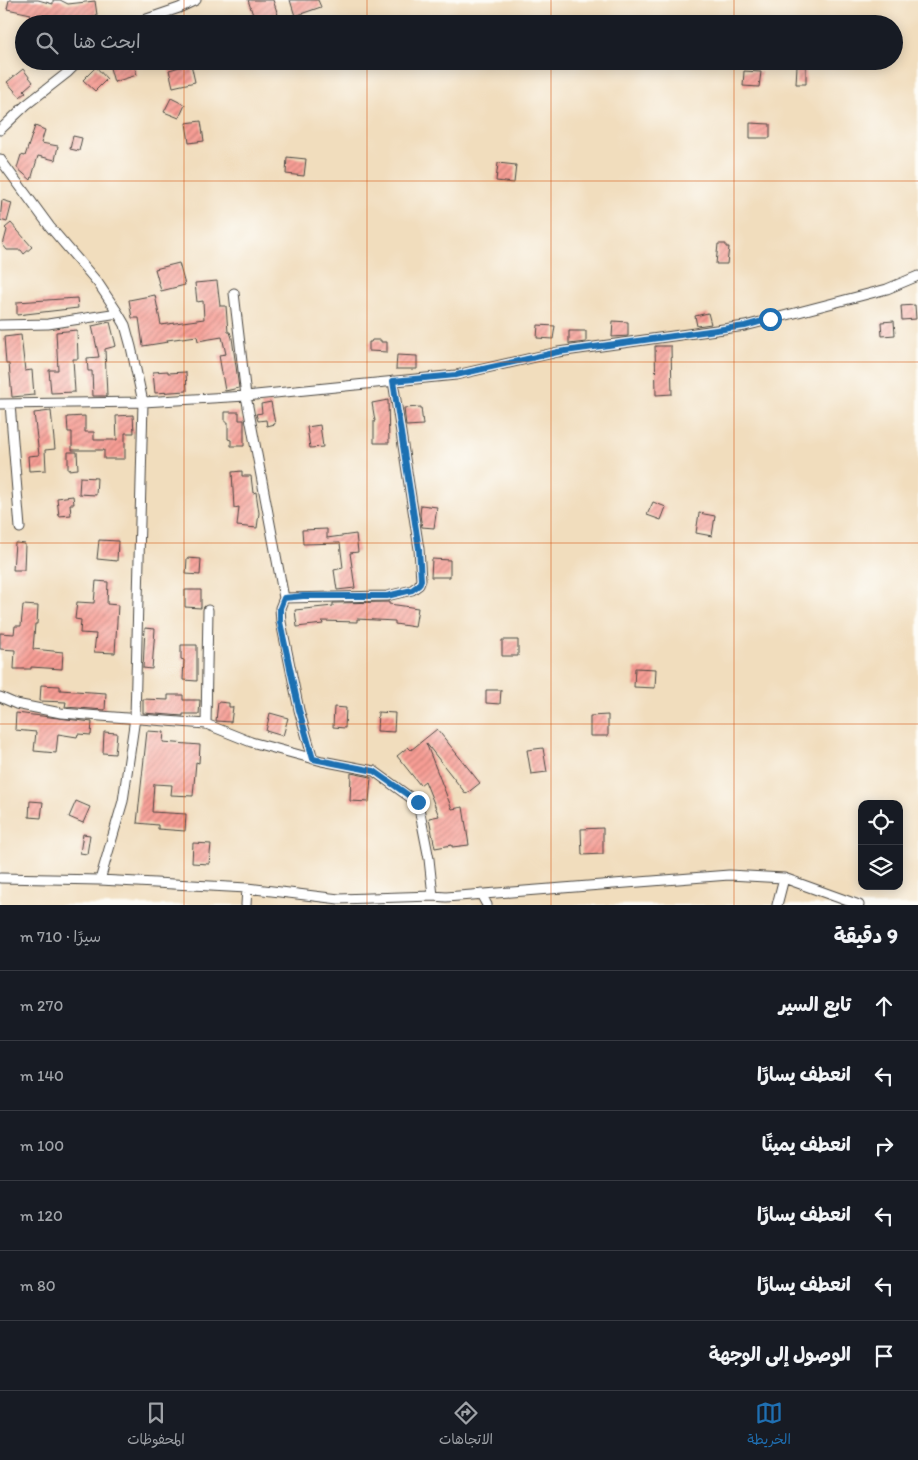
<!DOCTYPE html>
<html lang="ar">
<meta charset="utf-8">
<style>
body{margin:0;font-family:Itim,"Playpen Sans Arabic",sans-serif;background:#242831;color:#f1f3f6;direction:rtl}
.controls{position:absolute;right:15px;bottom:15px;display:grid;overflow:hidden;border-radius:10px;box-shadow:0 2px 12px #0003}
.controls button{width:45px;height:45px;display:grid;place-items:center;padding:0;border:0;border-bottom:1px solid #363941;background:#171b24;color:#f1f3f6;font:25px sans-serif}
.stop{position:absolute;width:15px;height:15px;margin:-11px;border:4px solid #1f6fb2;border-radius:50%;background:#fff}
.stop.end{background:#1f6fb2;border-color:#fff;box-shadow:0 1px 5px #0008}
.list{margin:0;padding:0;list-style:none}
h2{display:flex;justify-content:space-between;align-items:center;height:65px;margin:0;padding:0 20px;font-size:21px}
h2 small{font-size:16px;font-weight:400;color:#9ea1a6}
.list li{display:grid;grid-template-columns:32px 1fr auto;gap:15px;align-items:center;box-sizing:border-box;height:70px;padding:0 20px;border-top:1px solid #363941}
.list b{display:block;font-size:19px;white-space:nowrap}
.list em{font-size:16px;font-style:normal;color:#9ea1a6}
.icon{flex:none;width:28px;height:28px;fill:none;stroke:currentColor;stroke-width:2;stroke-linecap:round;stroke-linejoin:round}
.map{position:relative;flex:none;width:918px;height:905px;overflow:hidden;direction:ltr}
.search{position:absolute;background:#171b24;box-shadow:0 2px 12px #0003;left:15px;right:15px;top:15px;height:55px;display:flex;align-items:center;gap:12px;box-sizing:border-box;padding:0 18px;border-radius:28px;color:#9ea1a6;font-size:19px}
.sheet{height:485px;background:#171b24}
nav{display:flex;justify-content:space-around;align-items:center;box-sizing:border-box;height:70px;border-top:1px solid #363941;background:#171b24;font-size:14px;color:#9ea1a6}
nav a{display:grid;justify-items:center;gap:2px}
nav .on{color:#1f6fb2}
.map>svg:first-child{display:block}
.building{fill:url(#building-hatch)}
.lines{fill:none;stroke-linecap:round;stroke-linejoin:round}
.street-casing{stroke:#494641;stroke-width:11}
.street{stroke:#fff;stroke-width:9}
.route{stroke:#1f6fb2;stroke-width:6}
.grid{fill:none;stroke:#d5540f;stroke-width:1;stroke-opacity:0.55}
</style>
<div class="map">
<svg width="918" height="905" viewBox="0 0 918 905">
<defs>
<pattern id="building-hatch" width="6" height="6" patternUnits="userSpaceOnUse" patternTransform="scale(1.25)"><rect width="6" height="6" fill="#f79d94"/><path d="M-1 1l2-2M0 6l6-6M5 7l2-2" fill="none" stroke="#c88079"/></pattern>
</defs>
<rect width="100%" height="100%" fill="#fdfcf7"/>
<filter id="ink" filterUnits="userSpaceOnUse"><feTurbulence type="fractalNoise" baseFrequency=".02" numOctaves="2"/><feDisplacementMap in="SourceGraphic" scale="10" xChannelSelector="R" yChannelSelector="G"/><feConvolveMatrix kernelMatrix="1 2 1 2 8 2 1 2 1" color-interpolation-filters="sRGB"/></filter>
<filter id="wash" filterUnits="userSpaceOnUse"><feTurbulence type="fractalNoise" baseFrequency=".0096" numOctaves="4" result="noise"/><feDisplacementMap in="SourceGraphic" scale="20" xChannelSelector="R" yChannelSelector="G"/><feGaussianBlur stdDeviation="1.12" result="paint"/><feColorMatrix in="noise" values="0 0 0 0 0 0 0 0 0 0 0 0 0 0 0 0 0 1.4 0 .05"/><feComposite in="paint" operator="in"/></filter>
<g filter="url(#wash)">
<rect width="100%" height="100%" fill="#f1ddbd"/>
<g id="blocks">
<path class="building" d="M9,0H38L53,4V0H60L68,4L95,1L97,15L80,24H45L29,20L31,14L7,9Z
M248,0H273L279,18L262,24H256Z
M290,0H318L321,7L295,16Z
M108,61H133L137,75L114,82Z
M191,64L195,82L173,87L169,70Z
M797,66L806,67V84H796Z
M96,67L107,79L95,91L83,80Z
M23,69L33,82L24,90L26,92L20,97L7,82Z
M744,71L761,72L759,87L743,86Z
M171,98L185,105L179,118L164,112Z
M201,121L204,141L189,143L186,123Z
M750,123L770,124V138H750Z
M35,126L45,130L41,143L58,146L55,160L38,156L31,180L17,168L21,155L25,156Z
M73,136L82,138L79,151L70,149Z
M287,157L306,159L304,176L286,174Z
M498,163L516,165L514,183L496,181Z
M2,200L12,203L7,222L0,220Z
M11,223L32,247L24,254L21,250H7L3,245L7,230L5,228Z
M718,244H726V247H729L727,264H716Z
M179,263L185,285L161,291L155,269Z
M217,281L220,306H226L228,332H230L232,338L239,388L225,391L219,355L226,354L222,337L198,341L197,336L167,340L168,342L143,346L139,318H132L129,300L155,295L161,325L204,319L203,301L197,302L195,283Z
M77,298L78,308L17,315V302Z
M915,305L916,319L902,320L901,306Z
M708,313L711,324L697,326L695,316Z
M613,321L628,322V336L612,337Z
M894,321L895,335L882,336L881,322Z
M110,322L116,346L105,349L107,396H93L92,371H88L87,358L99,357L92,326Z
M538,325L555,326L553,339L537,338Z
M77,330L78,359H73L75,392L51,393L49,370H58L56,332Z
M569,331H586V342L569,344Z
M21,335L25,371L32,370L34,395L12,397L9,364H6L4,337Z
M372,340H381V342H387V352L369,351V342H371Z
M655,346H671L672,394L656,395Z
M397,355L417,356V369H396Z
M168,371V373L186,372L187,391L155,393L153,372Z
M388,400L389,443H374V421H375L372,403Z
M271,402L275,424L267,426L266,420L258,421L256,414L262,413L261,404Z
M421,407L423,425L406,426L404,408Z
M51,411L55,449L45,450L46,470L29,471L28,456L39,455L34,413Z
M225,412H239V420H244V446H231V440L228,439V422H225Z
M133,415L134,433H125V459H104V450H72V432H68L67,417L85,416V432H94V440H117L116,416Z
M320,425L323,447L310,448L307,427Z
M68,452H77L78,469L68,470Z
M242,471V476H251L253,493L256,492L259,513L257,528L237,526L239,507L234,508L232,472Z
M80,477L97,478L96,495L79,494Z
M73,496L74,504H70L71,515L59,516L57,498Z
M653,502L666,507L661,520L647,515Z
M421,505L437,507L434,528L422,527L420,515Z
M699,513L715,516L712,536L696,533Z
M327,529V538L356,534L358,552L350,553L355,588L337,590L334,570L343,568L340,543L303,544L302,530Z
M99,540L118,541L117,561L97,559Z
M15,543L25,544L24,570H13Z
M187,558L201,559L200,575L186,574Z
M432,559L450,560V577H431Z
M96,581L108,582L107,604L118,605L115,653L94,652L96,634L80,633L81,620L75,619L77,602L94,603Z
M185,590H201V608L185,607Z
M389,602V604L418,608L415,627L395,624V621L357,619V622L322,621L323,624L297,627L295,610L333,606V603Z
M23,605L38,606L37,624H35L33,649L63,652L62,669L31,667V669H14L15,650L0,649V633L14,634L15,626H21Z
M145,628L155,629L152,669L143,668Z
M502,640H518V656H502Z
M181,645H197V681L183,680L184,660L181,659Z
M635,668L656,669L655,688L634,687Z
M41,685L60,686V690L106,693L105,710L65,707L66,702L40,701Z
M486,690H501L500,704L486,703Z
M168,695H183V700H200L199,714H183V716L143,713V699L168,700Z
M218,702L229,703V707H233L231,722L216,721Z
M334,707L346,708L345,728L333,727Z
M378,712L395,713L394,732L377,731Z
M16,713L92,722L91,735L78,734L77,737L58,734L56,753L34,751L36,732L15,730Z
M270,713L288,718L283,736L266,731Z
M608,715V736H590V716Z
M437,729L480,783L466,794L426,743L452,809L463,807L469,845L452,847V845L435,848L429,818L439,816L425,781L420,785L397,756L408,747L411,750Z
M147,731L164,732L163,742L200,745L199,763L196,762L193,796L171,795L172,785L154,784L152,812L186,814L185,831L158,829V825L137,823Z
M104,732L117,733L115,754L103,753Z
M543,748L547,772L531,774L527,750Z
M351,773L371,777L369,802L350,801Z
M30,801L43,802L41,818L29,817Z
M76,801L90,807L83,823L69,817Z
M603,828V854L582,855L581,829Z
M83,834L90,835L87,854L80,853Z
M193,843L211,844L209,864L192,863Z"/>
</g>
</g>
<g filter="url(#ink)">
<use href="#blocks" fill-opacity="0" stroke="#494641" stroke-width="1"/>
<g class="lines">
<g class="street-casing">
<path id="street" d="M132,24L179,8L196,0
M0,130L26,105L67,73L79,61
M0,159L50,227L98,283L118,313L125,325L131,347L143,402L135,718L123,801L100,880
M234,293L246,396L284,598L387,596L412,590L419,585L421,580L419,549L393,381
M0,325L48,324L118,313
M0,404L143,402L246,396L456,375L558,352L745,326L887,289L918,276
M10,404L20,528
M284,598L280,608L281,622L299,710L313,759
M0,697L16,704L61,713L206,724L251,742L322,761L374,771L418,803L429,859L433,896
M206,724L208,610
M0,878L100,880L247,888L339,899L433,896L446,897L729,875L784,878L859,905
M481,894L487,905
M246,905L247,888
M777,905L784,878"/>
</g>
<use href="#street" class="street"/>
</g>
</g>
<g class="lines" filter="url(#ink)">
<path class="route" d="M418,802L374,771L313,759L299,710L280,622V608L284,598L303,596H387L412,590L419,585L421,580L419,549L393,381L456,375L558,352L745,326L770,319"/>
</g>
<path class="grid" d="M184,0V24M367,0V24M551,0V24M734,0V24M184,61V905M367,61V905M551,61V905M734,61V905M0,181H918M0,362H918M0,543H918M0,724H918"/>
</svg>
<div class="controls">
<button><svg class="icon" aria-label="locate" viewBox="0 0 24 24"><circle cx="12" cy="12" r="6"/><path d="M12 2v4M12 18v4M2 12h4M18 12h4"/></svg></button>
<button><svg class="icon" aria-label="layers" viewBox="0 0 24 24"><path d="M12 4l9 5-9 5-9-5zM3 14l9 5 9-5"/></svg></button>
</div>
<div class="stop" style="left:770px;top:319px"></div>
<div class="stop end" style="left:418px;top:802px"></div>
<div class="search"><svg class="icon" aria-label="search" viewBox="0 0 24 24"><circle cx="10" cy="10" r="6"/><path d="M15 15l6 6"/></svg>ابحث هنا</div>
</div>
<section class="sheet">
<h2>9 دقيقة<small>سيرًا · 710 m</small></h2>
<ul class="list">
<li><svg class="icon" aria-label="ahead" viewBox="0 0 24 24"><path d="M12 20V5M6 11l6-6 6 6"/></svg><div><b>تابع السير</b></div><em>270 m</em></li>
<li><svg class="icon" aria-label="left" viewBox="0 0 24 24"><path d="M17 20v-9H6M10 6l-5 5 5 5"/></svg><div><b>انعطف يسارًا</b></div><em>140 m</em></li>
<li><svg class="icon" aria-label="right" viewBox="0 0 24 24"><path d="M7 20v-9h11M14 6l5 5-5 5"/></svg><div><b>انعطف يمينًا</b></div><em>100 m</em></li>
<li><svg class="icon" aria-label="left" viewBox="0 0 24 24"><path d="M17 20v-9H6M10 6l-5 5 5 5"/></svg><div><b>انعطف يسارًا</b></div><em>120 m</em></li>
<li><svg class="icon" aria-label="left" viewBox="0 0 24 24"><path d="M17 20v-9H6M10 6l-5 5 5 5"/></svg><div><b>انعطف يسارًا</b></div><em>80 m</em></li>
<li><svg class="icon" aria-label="arrive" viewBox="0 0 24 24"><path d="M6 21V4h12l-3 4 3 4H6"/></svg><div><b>الوصول إلى الوجهة</b></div></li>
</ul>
</section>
<nav>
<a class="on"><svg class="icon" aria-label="map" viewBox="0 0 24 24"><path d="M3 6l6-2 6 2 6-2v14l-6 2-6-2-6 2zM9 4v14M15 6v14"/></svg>الخريطة</a>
<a><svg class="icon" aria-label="directions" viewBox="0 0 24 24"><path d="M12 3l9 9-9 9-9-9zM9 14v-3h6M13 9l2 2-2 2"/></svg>الاتجاهات</a>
<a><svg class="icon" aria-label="saved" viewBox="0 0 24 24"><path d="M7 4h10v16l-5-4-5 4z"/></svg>المحفوظات</a>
</nav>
